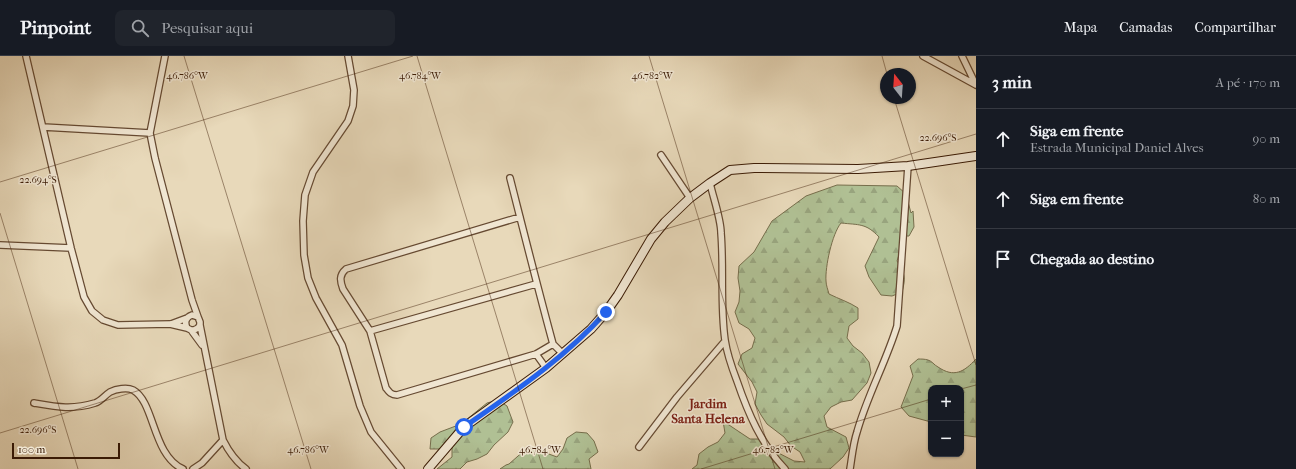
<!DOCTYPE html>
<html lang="pt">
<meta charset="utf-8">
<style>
body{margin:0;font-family:"IM FELL French Canon",serif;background:#20242c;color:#f1f3f6}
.controls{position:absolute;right:12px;bottom:12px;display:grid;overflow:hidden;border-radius:8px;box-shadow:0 1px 3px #0004}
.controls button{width:36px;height:36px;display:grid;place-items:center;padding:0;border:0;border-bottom:1px solid #363941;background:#171b24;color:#f1f3f6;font:20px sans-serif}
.compass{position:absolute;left:880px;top:12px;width:36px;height:36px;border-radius:50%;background:#171b24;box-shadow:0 1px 3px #0004;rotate:343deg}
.scale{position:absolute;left:12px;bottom:10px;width:108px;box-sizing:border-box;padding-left:4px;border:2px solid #3b1b05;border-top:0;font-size:11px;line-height:14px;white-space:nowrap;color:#3b1b05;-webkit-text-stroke:3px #f0e6d2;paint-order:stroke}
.stop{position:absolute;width:12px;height:12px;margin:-9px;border:3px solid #2563eb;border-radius:50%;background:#fff}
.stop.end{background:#2563eb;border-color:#fff;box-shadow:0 1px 4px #0008}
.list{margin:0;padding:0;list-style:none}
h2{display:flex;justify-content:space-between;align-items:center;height:52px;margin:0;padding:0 16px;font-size:17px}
h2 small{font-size:13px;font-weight:400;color:#9ea1a6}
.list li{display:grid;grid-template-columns:26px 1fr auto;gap:12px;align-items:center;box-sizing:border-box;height:60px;padding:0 16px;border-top:1px solid #363941}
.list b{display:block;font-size:15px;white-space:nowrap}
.list p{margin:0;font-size:13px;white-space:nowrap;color:#9ea1a6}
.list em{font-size:13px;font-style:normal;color:#9ea1a6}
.icon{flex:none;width:22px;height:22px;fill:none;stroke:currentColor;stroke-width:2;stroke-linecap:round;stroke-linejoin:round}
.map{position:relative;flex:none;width:976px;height:413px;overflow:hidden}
header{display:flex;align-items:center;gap:24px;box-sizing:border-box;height:56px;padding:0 20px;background:#171b24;border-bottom:1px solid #363941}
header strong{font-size:19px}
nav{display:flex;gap:22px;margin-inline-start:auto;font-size:14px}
.search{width:280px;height:36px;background:#20242c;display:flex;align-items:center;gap:10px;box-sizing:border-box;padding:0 14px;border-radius:8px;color:#9ea1a6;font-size:15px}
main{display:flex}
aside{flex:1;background:#171b24}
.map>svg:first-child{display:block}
.forest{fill:url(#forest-firs);stroke:#766e4c}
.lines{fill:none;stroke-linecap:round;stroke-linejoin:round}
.street-casing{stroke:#664a32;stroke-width:8}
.secondary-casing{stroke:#3b1b05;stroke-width:10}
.street{stroke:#f0e6d2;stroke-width:5.5}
.secondary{stroke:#f0e6d2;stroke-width:8}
.route{stroke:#2563eb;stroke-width:5}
.ticks{fill:none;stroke:#3b1b05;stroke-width:1;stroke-opacity:0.45}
.labels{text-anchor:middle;stroke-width:3;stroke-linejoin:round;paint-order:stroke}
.quarter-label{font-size:13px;font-weight:bold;fill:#7a1f14;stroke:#f0e6d2}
.ticks-label{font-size:10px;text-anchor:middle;fill:#3b1b05;stroke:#f0e6d2;stroke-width:3;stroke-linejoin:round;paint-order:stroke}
</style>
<header>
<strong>Pinpoint</strong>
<div class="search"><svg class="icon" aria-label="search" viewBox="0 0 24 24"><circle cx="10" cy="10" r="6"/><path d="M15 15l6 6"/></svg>Pesquisar aqui</div>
<nav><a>Mapa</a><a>Camadas</a><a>Compartilhar</a></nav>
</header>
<main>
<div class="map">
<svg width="976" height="413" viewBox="0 0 976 413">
<defs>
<pattern id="forest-firs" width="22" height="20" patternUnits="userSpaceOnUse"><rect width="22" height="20" fill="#b0c094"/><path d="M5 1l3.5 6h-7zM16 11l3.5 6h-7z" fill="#98a47e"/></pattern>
</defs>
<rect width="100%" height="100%" fill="#e8d9ba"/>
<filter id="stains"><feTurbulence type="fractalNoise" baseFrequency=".005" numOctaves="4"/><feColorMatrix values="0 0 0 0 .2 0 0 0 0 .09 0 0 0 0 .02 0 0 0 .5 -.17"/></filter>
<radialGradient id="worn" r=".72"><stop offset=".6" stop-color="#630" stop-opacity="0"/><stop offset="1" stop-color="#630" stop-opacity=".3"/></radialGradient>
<path class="forest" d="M837,129L897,130L906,138L911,157L913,155L914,171L909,180H905L897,205C905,217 906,222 902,236L892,240L881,239L869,221L865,210L879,181C866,167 859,169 841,167C832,178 825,211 826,225C826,229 828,234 829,238C839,243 849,246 858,252V263L849,270L847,282L853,290L862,297L869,306L871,317L867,327L852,344L841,346L831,351L824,360L827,371L846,381L849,392L843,401L830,413H692L697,409L699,398L708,391L718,386L725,377L723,365L750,383H758L765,390L794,405L805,406L800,396L791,390L784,381L767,368L761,359L755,348L757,336L752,326L738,308L742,298L752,292L755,282L749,273L739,267L735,256L739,246L740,235L738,222L739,210L754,196L772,165L806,140Z
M918,303C921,303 925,303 928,304C932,305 934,309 938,311C954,322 964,316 976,303V381L961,379V332H931V366L909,360L901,351L913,320L910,310Z
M498,344L507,350L513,366L508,376L494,389L487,398L477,403L467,406L460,413H437L452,401V390L441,393H430L431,382L440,376L461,368L487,347Z
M576,376L587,377L594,385L598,396L589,403L591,413H500L506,409L509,408L526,393L537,391L546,397L557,401L563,393L567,382Z"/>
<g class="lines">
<g class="street-casing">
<path id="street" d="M26,0L71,192L84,241L92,255L103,264L118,269L170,268L187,272L191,274H194L198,272L200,269V266L198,261L192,259C186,261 184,266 187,272
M165,0L150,77L155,102L192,244L198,261
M348,0L354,34L353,50L348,65L313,116L305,139L303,165L304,199L308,222L316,242L342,289L360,350L371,376L401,413
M923,0L976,29
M962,0L976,29
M43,71L150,77
M661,99L690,142
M510,122C524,177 538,233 553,288L536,298L397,339C391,339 389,336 386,332L370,275L343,233C340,225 339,219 346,213L520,161
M710,127C713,141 721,163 721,177C724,213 720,249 725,284C727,298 732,312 737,325C748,357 761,388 785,413
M0,189L71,192
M171,268L187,262
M200,269L223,384C229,396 235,405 246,413
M191,274L202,289
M370,275L536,228
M553,288L563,298
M536,298L546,312
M34,347C57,351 72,354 95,347C101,345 104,340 110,336C116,333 127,331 133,334C155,346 152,399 183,413
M639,391L677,341L725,285
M193,413L202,407L223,384
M850,413C852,401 853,388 857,376C867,340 886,306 897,270L908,110"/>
</g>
<g class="secondary-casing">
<path id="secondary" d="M428,413L464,371L546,312L591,273L606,256L618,239L651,183L665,166L690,142L710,127L730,114L754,112L858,113L908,110L976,100"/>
</g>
<use href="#street" class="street"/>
<use href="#secondary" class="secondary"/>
</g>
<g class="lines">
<path class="route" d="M464,371C514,336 565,302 606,256"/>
</g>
<path class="ticks" d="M184,0L311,413M417,0L543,413M649,0L775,413M882,0L887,18M894,42L976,309M0,126L413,0M0,157L78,413M961,333L976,329M0,377L976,78M701,413L931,343"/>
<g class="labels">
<g class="quarter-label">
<text x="708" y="352">Jardim<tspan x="708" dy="15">Santa Helena</tspan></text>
</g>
</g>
<g class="ticks-label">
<text x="187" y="23">46.786°W</text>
<text x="420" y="23">46.784°W</text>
<text x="652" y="23">46.782°W</text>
<text x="938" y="85">22.696°S</text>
<text x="38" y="127">22.694°S</text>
<text x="38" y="377">22.696°S</text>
<text x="308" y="397">46.786°W</text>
<text x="540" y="397">46.784°W</text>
<text x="773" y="397">46.782°W</text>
</g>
<rect width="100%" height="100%" filter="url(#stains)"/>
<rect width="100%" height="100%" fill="url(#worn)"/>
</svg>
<div class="controls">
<button>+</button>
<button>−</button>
</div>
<svg class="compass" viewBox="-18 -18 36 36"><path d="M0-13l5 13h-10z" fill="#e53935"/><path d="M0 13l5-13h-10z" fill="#9ea1a6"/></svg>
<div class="scale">100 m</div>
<div class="stop" style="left:464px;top:371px"></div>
<div class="stop end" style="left:606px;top:256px"></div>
</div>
<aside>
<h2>3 min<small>A pé · 170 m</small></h2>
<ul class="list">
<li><svg class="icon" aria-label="ahead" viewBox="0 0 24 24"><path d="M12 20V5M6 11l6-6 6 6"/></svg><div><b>Siga em frente</b><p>Estrada Municipal Daniel Alves</p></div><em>90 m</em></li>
<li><svg class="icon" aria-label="ahead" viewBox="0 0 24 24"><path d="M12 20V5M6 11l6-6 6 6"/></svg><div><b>Siga em frente</b></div><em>80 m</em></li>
<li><svg class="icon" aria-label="arrive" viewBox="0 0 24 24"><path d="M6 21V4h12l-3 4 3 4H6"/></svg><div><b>Chegada ao destino</b></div></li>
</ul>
</aside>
</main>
